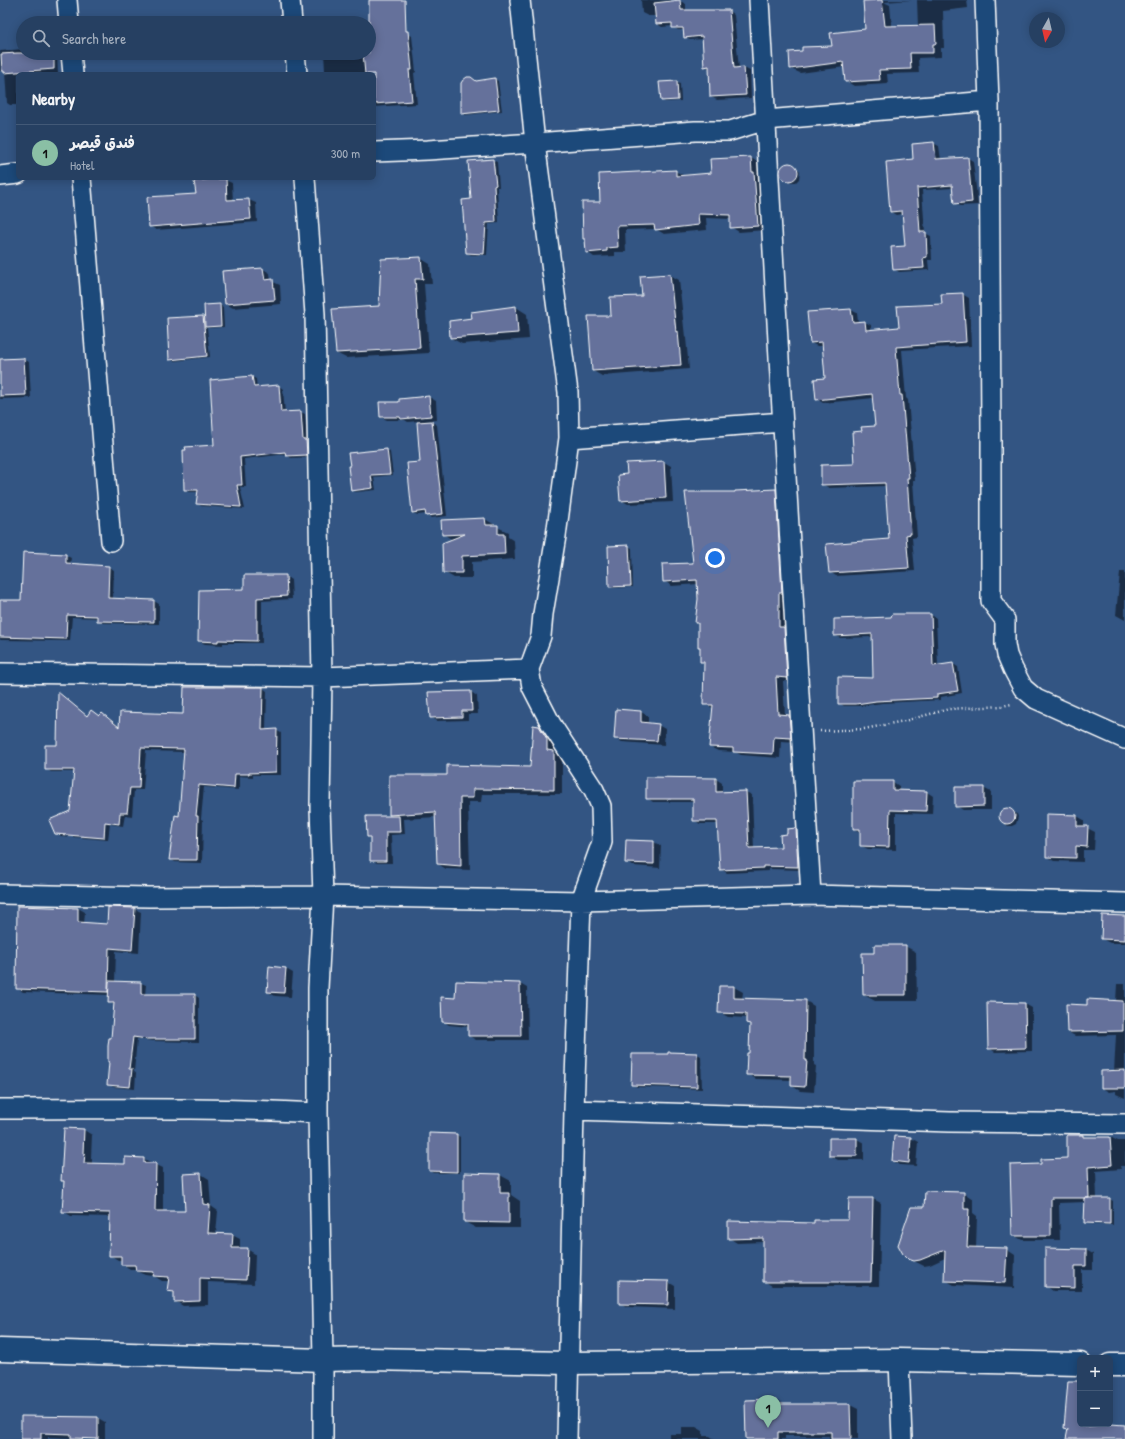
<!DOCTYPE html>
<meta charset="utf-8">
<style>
body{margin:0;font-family:"Patrick Hand","Playpen Sans Arabic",sans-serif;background:#2e4768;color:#f1f3f6}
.controls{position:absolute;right:12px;bottom:12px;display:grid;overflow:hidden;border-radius:6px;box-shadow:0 2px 10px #0003}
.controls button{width:36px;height:36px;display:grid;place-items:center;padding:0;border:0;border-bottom:1px solid #425977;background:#264062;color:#f1f3f6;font:20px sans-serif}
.compass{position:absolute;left:1029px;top:12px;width:36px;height:36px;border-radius:50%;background:#264062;box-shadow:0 2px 10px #0003;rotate:188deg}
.you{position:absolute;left:715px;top:558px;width:14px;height:14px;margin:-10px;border:3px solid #fff;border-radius:50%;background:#1a73e8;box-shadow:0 0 0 6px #1a73e833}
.badge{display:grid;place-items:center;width:26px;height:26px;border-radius:50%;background:#8abfa5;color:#111;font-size:13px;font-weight:700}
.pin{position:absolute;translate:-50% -33px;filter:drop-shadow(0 1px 2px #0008)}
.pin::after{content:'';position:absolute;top:21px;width:14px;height:12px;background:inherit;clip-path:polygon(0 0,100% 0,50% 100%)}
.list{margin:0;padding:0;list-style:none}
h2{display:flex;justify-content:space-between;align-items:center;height:52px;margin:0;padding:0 16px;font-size:17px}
h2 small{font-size:13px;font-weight:400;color:#a4afbe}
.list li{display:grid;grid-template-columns:26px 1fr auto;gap:12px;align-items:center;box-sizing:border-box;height:56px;padding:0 16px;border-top:1px solid #425977}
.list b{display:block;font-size:15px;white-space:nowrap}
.list p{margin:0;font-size:13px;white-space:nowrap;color:#a4afbe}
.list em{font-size:13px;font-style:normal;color:#a4afbe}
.icon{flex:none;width:22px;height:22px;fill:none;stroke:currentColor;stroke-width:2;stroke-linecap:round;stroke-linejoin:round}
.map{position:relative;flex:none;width:1125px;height:1439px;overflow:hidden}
.search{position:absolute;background:#264062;box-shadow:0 2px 10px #0003;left:16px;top:16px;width:360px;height:44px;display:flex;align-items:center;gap:10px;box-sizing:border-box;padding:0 14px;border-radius:22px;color:#a4afbe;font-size:15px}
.panel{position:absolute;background:#264062;box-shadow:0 2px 10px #0003;left:16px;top:72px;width:360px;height:108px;border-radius:6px}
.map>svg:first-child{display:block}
.shadow{fill:#0007;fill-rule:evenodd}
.building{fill:#65719b;stroke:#fff}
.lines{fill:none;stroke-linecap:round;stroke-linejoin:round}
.street-casing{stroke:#fff;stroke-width:22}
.secondary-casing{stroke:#fff;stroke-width:25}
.path{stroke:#fff;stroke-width:2.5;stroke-dasharray:1 3;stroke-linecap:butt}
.street{stroke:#1f4a7a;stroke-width:19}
.secondary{stroke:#1f4a7a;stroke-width:22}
</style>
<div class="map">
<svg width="1125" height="1439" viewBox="0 0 1125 1439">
<rect width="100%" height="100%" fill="#335583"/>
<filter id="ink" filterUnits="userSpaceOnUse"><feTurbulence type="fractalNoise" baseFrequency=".025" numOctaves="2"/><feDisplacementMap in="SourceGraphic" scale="8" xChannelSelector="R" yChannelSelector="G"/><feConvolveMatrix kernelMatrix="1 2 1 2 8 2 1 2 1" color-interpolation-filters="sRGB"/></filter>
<g filter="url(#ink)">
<path class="shadow" d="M641,0H670V2L680,1L686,4V11H729L734,15L739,69L744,68L750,71L751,98L717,100L711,97L710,69L705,66L703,39L690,40L685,37L684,30H678L673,27V26L662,27L657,24L656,16H648L642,13Z
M874,0H912L884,2L890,5L892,27H918L917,0H967L968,8L943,11L944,48H941V57L918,58L919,73L887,74L888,84L854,86L846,81L845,67L800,73L791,69L866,30L876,1Z
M407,33L412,36L416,72L414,73L417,104L374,107V74H343V72L330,73L325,71L324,53H369V36Z
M23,49V53H57L58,74H18V105H10L7,103L5,72L0,71V51Z
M495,79L498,81L502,111L465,115L462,113L476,82Z
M676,82L680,84L681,101L665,102L662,100Z
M933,143L939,146L941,160L968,158L973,161L978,205L960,206L955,203L953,188L922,190L925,233L931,236L932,260H928L929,270L899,272L894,269L906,247L903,214L896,215L891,212L914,160Z
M751,158L759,163L765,230L739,232L731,227V219L706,218L707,230L664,234L656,229L625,230L626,252H615V256L594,257L587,252L586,240L584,238L601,203L675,171L683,175L712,173Z
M493,160L497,162L499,187H497L499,223L489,224L487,255H471L467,253L472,200L469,161Z
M790,164L797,168L800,171L799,179L796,182H792L788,181L781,174L783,167L786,165Z
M225,180L232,183L233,201L249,200L256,203L257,222L156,230L150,226L197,195Z
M420,258L430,264L432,284H424L429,353L346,358L336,353L380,307Z
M263,269L270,273L271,281L280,285L281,304L233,308L226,304L223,272Z
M670,275L679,280L685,337L686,338L689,369L602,376L593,371L612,316L643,297Z
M962,294L969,298L971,346L902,350L906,398L908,400L915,481H913L917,537L912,538L915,571L836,576L830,572L890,540L886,486L829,488L822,484L856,465L863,432L876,427L874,398L823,403L817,399L826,379L823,346H817L811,343L851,310L857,313L858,322H865L871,325V330L900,328Z
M220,305L223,307L224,327L209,328L207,327L210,357L174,361L170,359L203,317L206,318Z
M516,307L527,314L529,339L462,344L451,338L473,319Z
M24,359L29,362L31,398L0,399V360Z
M252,377L256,379L257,388L279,386L283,389L285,413L301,412L305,414L307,441L310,443L311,457L291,458L287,455L286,454L244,459L246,487H240L245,509L201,506L197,503L198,492H190L185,490L215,446L211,381Z
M429,397L436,401L437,420L425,421V423L432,422L437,425L447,516L431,518L426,514L418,515L413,513L421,463L418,421L408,422L405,420H387L381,417L400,403Z
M387,450L390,452L393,475L374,477L376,490L356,492L352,490Z
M664,462L671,466L673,502L628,504L621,500L628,475Z
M775,490L783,494L794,682L783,681L785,715L789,716L796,720L798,742L781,741L780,758L741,755L735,752L718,751L710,747L713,708L704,704L705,663L701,661V648L699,646V624L696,622L699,599L698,584L672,586L664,581L694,564L736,493Z
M485,519L495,525V526L508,532V537L514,541L515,559L472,562V578H454L444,572L453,540L443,534Z
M628,546L632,548L633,587L613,588L610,586Z
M65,555L71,558L70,565L109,567L114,570L113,599L154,601L159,604V624L103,623L98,620V618L72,617L70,641L0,640V601H21Z
M1120,572H1125V620L1116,615Z
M286,576L291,580L292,599L262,601V643H223V645L205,644L199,641L245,590Z
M931,615L936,618L938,666L953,664L958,667L962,693L941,697V700L882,703L861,706H844L839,703L874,679L873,637L840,638L835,635L892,618Z
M263,688L267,691L266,730H276L281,733V775H253V777L239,776V790L204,787L201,819L203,820L202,863L175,862L170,859L180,817L185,752L146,751L143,790H134L132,816L125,815L123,826L110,824L108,840L61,836L56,833L71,812L75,772H51L46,769L58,746L59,693L87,716L107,717L120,727L184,715Z
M471,692L477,696L478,714H468V720L437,721L431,717Z
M617,710L641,712L648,716V724L658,725L665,729L664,745L622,742L615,738Z
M539,727L548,732L556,744L555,752L562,756V794H482L481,802H468L470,870L446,869L438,864L436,817L404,819L405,834L391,835L392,863H377L371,860V838L368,837L394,817L390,815L448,776L531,768Z
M716,779L722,783V793L746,792L752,795L754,849L782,848L788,835L796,830L802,833L804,870L769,869V871L727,873L721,869L718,824H700L694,820V802H653L647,798Z
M893,782L899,786V792H927L933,796L932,814L896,813V850L868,849L861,846L860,832L854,829Z
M983,788L991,792V810H963L956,806Z
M1005,809H1009L1017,814L1018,817L1016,824L1012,826H1008L1001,821L1000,818V812Z
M1047,816H1077L1084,820V827L1087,828L1095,832L1094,850H1083V862L1054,861L1047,857Z
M627,841L654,842L661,846L660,868L633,866L626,862Z
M18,907L78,908L85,912L84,924L108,925L135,909L141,912L139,953L116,951L115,982L141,983L146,985L145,995H195L199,998V1042L153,1041L137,1039L134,1072L136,1073L135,1089L113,1087L108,1084L114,1005L109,1002L110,995L23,992L17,988ZM104,988L110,992V994L103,990Z
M1125,917V943H1110L1102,939Z
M905,946L916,952L917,1001H875L864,995L875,954Z
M286,969L293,973L291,997L275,996L268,992Z
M457,982L520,984L527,988L528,1040H476L469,1036V1027L449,1025L443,1021L456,999Z
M1117,984H1125V1098L1116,1094V1091L1109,1092L1102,1088L1114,1072L1116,1035L1075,1036L1068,1032L1088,1006L1116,1001Z
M734,987L743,992L742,1000L806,1001L814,1006V1065L816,1066L814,1092L800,1091L792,1086V1080L756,1079L747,1074L750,1054L751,1025L747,1023V1018L728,1017L719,1012Z
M988,1003L1025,1004L1032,1008V1051L995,1052L989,1048Z
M697,1054L701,1056L702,1089L637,1087L632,1084L669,1055Z
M84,1130L92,1135L91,1158L92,1159V1164L126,1165L144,1159L163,1168V1212H186L201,1174L209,1179L211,1206L218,1211L216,1234L232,1235L240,1239V1249H247L255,1254L254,1284L208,1282V1305L183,1306L175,1301V1294L168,1290L169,1281H162L154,1276L145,1275L136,1271V1269H130L122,1264V1260H118L110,1255V1217L71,1216L63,1211L65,1182L62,1180Z
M457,1135L460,1137V1173H433L430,1171Z
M1083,1136L1086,1138H1112L1118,1141H1125V1166H1120L1121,1169L1096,1171L1097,1199H1110L1113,1201V1225L1088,1224L1085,1222L1086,1202L1059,1203L1060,1240H1022L1013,1235L1042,1165L1068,1159Z
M911,1138L918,1142L916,1166L900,1165L893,1161Z
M830,1139H857L864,1143V1160H838L830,1156Z
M500,1175L511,1181V1195L520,1201V1228H476L465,1222Z
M926,1192L964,1193L973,1199V1213L977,1216L976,1248L1006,1249L1015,1255L1014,1288L954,1285L945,1280V1258L930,1265L924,1266L908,1258L925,1208Z
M873,1199L881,1203L879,1286H772L764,1281V1242L737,1243L729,1238L815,1224L849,1221Z
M1086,1250L1093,1254V1270H1082V1291H1053L1046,1286Z
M668,1282L675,1286V1309L627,1307L620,1303Z
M776,1400L784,1404L850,1405L858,1409V1439H829V1436H785V1439H747Z
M1080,1401V1424L1125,1426V1439H1067L1068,1429L1065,1428Z
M22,1417L98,1418L105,1422V1439H75L72,1438L48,1437V1439H22Z
M682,1427H696L703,1431V1436H710L714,1439H669V1434H682Z"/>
<path class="building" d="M369,0H405L406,31H408L412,70H409L412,101L374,104V74H365L363,53H369Z
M680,0L681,10H729L734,68L744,67L746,95L710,97L709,66L704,67L702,36L684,38L683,28H672V23L656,24L654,3Z
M882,0L885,26L935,25L936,44H933V53H910L911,69L879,70L880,80L845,82L843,62L790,69L789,52L802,51V47L832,46L830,33L865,29L863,1Z
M17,53H54V69L4,73V71H2L1,54Z
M467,77H471L476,81L495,78L499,110L461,114V83L463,80Z
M677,81L678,100L661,101L659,82Z
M934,142L936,159L968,157L972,202L954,204L952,185L917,188L920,232H926L927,257L923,258L924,268L893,270L891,247L905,246L902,211L890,212L886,162L913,159L912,144Z
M751,157L752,172H754L758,226L730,228V215L698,214L699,225L655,230L654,225L617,226L618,247L607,248V251L586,253L585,239H583L582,202H600L599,174L676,170V176L711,173L710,159Z
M493,159L496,185L494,186L496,222L486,223L484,254L466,253L462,200L471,199L468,161Z
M780 172a9 9 0 1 1 18 0a9 9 0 1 1-18 0Z
M213,179H226L227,200L249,199L251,219L149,227L147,197L196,194L194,181Z
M421,257L423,279H415L420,348L336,353L332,309L379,306L381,259Z
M263,268L265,280L273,279L275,300L225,304L222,271Z
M670,274L676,332L678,331L681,365L592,371L588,316H611L610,297L642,296L640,276Z
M963,293L966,342L896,347V348L900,395H902L909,478H907L911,534L906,535L909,568L829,573L826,544L889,539L885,483L821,485V465L854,464L852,432L862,431L861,427L875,426L872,394L816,400L814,379L825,378L822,342L810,343L807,312L851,309L853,322L865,321L866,330L899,327L897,306L942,304L941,294Z
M220,304L221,326L205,327L204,305Z
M516,306L518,333L450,338L449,321L472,318L471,312Z
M203,316L207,356L169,360L167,318Z
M24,358L26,395L0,396V359Z
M252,376L254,387L279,385L281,412L301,411L303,440H306L307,455L286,456L285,452L240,457L242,485H237L241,507L196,504L198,490H184L183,450H186L185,447L214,445L210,380Z
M429,396L431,416L401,419L400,417H380L379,402H399V399Z
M432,421L443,514L426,516L425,511L412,513L407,463L420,462L417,422Z
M387,449L390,474L371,475L373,488L351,491L348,466H350L348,453Z
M664,461L666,498L620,501L618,475L627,474L626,463Z
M776,489L782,593H779V627H784L787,678L776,677L778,714L789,715L791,738L774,737L773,754L733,752V748L709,747L713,705H703L704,662H700V647H698V623H695L698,599L697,580L663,582L662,564L693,563L685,492H735V491Z
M485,518L486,525H498V534H504L505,554L462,556V573H443L442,543L465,534L442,535L441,520Z
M629,545L631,586L609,587L608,546Z
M23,552L66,554V563L109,566L108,598L154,600V622L97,621V616L67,615L66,639L0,637V600H21Z
M244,575H286L287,596L257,598V641L218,640V642L198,641L199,590L244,589Z
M892,614H931L933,666L953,663L958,691L937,694V698L876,701L856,704H838V677L873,678L872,634L834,636V619L891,617Z
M184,687H263L262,730L277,729L276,772L249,773V774H235L234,788L199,785L196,816H198L197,860H169L175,815L179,816L184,749L141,748L139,788H130L127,813H120L119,824L105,822L104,838L55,834L49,820L70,811L74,770H45V745H57L58,692L87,716L91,710L99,716L102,713L119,727L120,712L183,714Z
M471,691L472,711H462V717L430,718L428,692Z
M616,709L641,711V722L659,724L657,741L614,739Z
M533,725L539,726L547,739V750L554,751V790L473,789V798H460L461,866L437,864L435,812L389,815V775H447V765L530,767Z
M646,777L716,778V792L746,791L749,848L781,847L780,835L787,834V829L796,828L798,867L763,866V868L720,870L717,821H693V799H646Z
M853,781H893V790L927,791L926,811L890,810L889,847L860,846V829H853Z
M955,787H984V806L955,807Z
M999 816a8 8 0 1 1 16 0a8 8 0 1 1-16 0Z
M1046,814L1077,815V826H1088L1087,847L1076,846V858L1046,857Z
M366,816H399L400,832H386V861H370V837H367Z
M626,840L654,841V864L625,863Z
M17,906L78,908V922L107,924L108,907L135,908L132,950L109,948L108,992L16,989Z
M1102,915L1125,916V940L1101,939Z
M874,945H906V995H863L862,953H874Z
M269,966L286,968L284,993L267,992Z
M109,981L141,982V994H195V1039H147L133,1037L129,1069H132L130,1087L107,1085L109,1062H108V1046L109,1038H111L114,1003H108Z
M456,981L520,983L521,1036H468V1024L442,1022L441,997L455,998Z
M719,986H734V998L806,1000L805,1060H807L805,1087L791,1086V1076L746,1075L747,1053H749L750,1024L746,1023V1014L718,1013Z
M1087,999L1123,1001V1031L1067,1032L1066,1004L1087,1005Z
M987,1002L1025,1003L1026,1048L988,1049Z
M668,1052L697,1053V1087L631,1085L632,1054H668Z
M1125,1070V1088H1101V1071Z
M64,1128L84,1129L83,1153H85L84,1163L125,1164V1157L144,1158V1163H156L155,1211H185L183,1174L201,1173L203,1204L210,1205L208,1233L233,1234L232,1248H248L246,1280L200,1278V1301L174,1302V1292L167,1291L169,1277L153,1276L154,1272L136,1271L135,1265H121V1256H109L110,1213L62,1212L64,1181H61Z
M429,1133L457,1134V1172L429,1171Z
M1067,1135H1083V1137H1110L1112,1165L1088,1167L1089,1198H1051V1236H1012L1010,1165L1041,1164V1159L1067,1158Z
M894,1136L911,1137L909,1163L892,1161Z
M829,1138H857V1156H829Z
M464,1173L500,1174V1193H509V1223L464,1222Z
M925,1191L964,1192V1209H969L967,1247L1007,1248L1005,1283L944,1281L945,1250L920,1260L914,1261L908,1259L903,1254L898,1245L911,1207H924Z
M849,1198H873L871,1282H763V1238L728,1239V1221L814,1223V1220H848Z
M1085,1198H1110V1224L1084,1223Z
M1045,1248L1086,1249V1266H1075V1288L1045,1287Z
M619,1280L669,1281L668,1305L619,1304Z
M1068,1381H1080V1424H1084V1427L1110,1424L1125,1425V1439H1066L1068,1429L1064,1428Z
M777,1399V1404H850L851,1439H831V1432H778V1439H746L745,1400Z
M21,1416L98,1417V1439L71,1438V1434L41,1433V1439H21Z"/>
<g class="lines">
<g class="street-casing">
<path id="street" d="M67,0L69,23
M290,0L292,23
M520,0L535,143L568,392L569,438L556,536L543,614L541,636L529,669L532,687L551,724L594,790L601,806L602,842L581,901L574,1110L567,1439
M759,0L780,376L811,895
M985,0L989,101L991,431V601L1005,620V644L1007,655L1013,669L1023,688L1036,699L1125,739
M71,53L73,74
M295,53L297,74
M374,152L428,150L535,143L695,131H730L766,120L989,101
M0,176L18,174
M81,178L111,541
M305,178L315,314L322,677L320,807L323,896L318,988V1113L323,1360V1439
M569,438L783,422
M0,673L322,677L529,669
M0,894L149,897L323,896L581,901L811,895L1125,903
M0,1109C106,1109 212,1107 318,1113
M574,1110L950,1122L1125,1124
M899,1360L902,1439"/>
</g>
<g class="secondary-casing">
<path id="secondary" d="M0,1350L323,1360L370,1359L569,1363L899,1360L1080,1364
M1110,1365H1125"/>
</g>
<path class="path" d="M820,731L864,729L904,721L949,709L1002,706L1012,704"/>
<use href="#street" class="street"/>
<use href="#secondary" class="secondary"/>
</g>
</g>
</svg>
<div class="controls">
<button>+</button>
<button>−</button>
</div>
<svg class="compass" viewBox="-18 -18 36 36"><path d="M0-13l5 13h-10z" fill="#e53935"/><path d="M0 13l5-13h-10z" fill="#a4afbe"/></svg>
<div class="you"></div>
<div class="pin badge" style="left:768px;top:1428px">1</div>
<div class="search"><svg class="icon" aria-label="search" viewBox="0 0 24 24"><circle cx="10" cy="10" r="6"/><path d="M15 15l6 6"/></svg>Search here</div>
<section class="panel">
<h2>Nearby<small></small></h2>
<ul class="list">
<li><span class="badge">1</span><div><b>فندق قيصر</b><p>Hotel</p></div><em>300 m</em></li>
</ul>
</section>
</div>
